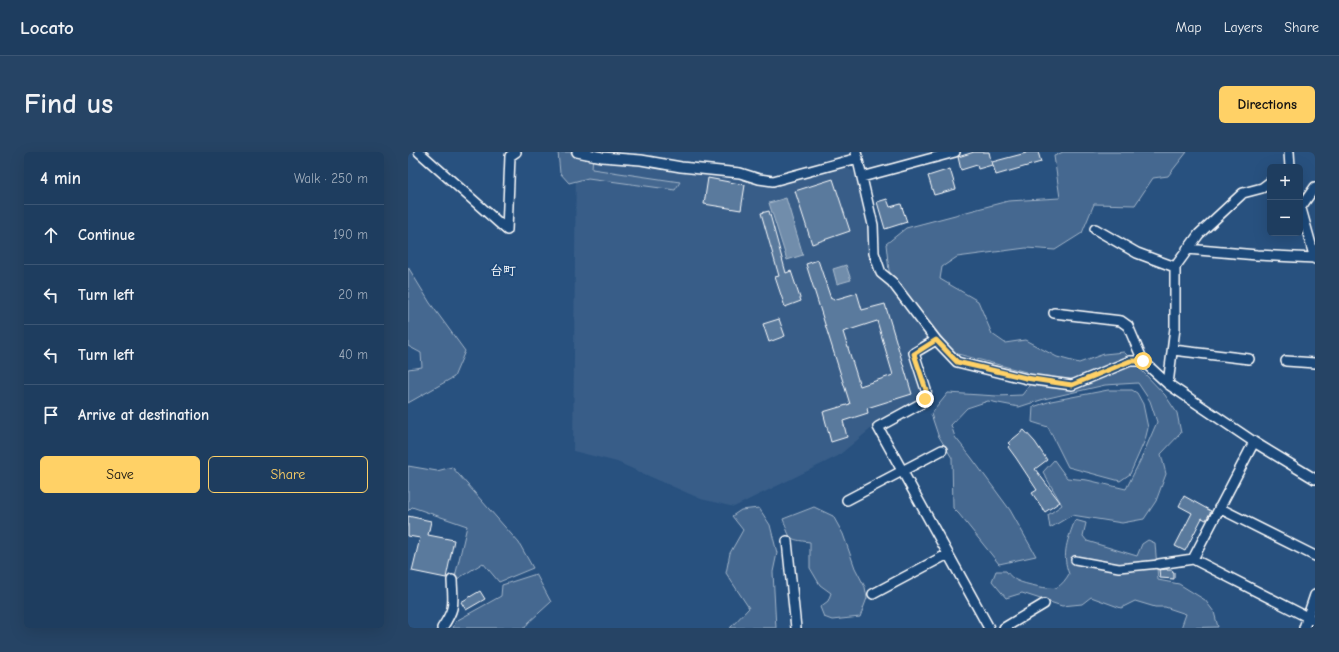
<!DOCTYPE html>
<meta charset="utf-8">
<style>
body{margin:0;font-family:"Comic Neue","Klee One",sans-serif;background:#264465;color:#f1f3f6}
.controls{position:absolute;right:12px;top:12px;display:grid;overflow:hidden;border-radius:6px;box-shadow:0 4px 16px #0002}
.controls button{width:36px;height:36px;display:grid;place-items:center;padding:0;border:0;border-bottom:1px solid #3c5674;background:#1e3d5f;color:#f1f3f6;font:20px sans-serif}
.stop{position:absolute;width:12px;height:12px;margin:-9px;border:3px solid #ffd166;border-radius:50%;background:#fff}
.stop.end{background:#ffd166;border-color:#fff;box-shadow:0 1px 4px #0008}
.list{margin:0;padding:0;list-style:none}
h2{display:flex;justify-content:space-between;align-items:center;height:52px;margin:0;padding:0 16px;font-size:17px}
h2 small{font-size:13px;font-weight:400;color:#a1aebd}
.list li{display:grid;grid-template-columns:26px 1fr auto;gap:12px;align-items:center;box-sizing:border-box;height:60px;padding:0 16px;border-top:1px solid #3c5674}
.list b{display:block;font-size:15px;white-space:nowrap}
.list em{font-size:13px;font-style:normal;color:#a1aebd}
.actions{display:flex;gap:8px;padding:12px 16px}
.actions a{flex:1;padding:9px 0;border:1px solid #ffd166;border-radius:6px;text-align:center;font-size:14px;color:#ffd166}
.actions .main{background:#ffd166;color:#111}
.icon{flex:none;width:22px;height:22px;fill:none;stroke:currentColor;stroke-width:2;stroke-linecap:round;stroke-linejoin:round}
.map{position:relative;flex:none;width:907px;height:476px;overflow:hidden;border-radius:6px}
header{display:flex;align-items:center;gap:24px;box-sizing:border-box;height:56px;padding:0 20px;background:#1e3d5f;border-bottom:1px solid #3c5674}
header strong{font-size:19px}
nav{display:flex;gap:22px;margin-inline-start:auto;font-size:14px}
.intro{display:flex;align-items:center;justify-content:space-between;box-sizing:border-box;height:96px;padding:0 24px}
h1{margin:0;font-size:28px}
.button{padding:10px 18px;border-radius:6px;background:#ffd166;color:#111;font-size:14px;font-weight:700}
main{display:flex;gap:24px;padding:0 24px}
aside{flex:1;background:#1e3d5f;border-radius:6px;box-shadow:0 4px 16px #0002}
.map>svg:first-child{display:block}
.built{fill:#375d88}
.green{fill:#446890;stroke:#a2b4c8}
.water{fill:#718dab;stroke:#aabbcd}
.building{fill:#5a7a9d;stroke:#fff;fill-rule:evenodd}
.lines{fill:none;stroke-linecap:round;stroke-linejoin:round}
.pedestrian-casing{stroke:#fff;stroke-width:10}
.minor-casing{stroke:#fff;stroke-width:12}
.pedestrian{stroke:#1f4a7a;stroke-width:7}
.minor{stroke:#1f4a7a;stroke-width:9}
.route{stroke:#ffd166;stroke-width:5}
.labels{text-anchor:middle;stroke-width:3.5;stroke-linejoin:round;paint-order:stroke}
.quarter-label{font-size:13px;font-weight:bold;fill:#fff;stroke:#1f4a7a}
</style>
<header>
<strong>Locato</strong>
<nav><a>Map</a><a>Layers</a><a>Share</a></nav>
</header>
<div class="intro"><h1>Find us</h1><a class="button">Directions</a></div>
<main>
<aside>
<h2>4 min<small>Walk · 250 m</small></h2>
<ul class="list">
<li><svg class="icon" aria-label="ahead" viewBox="0 0 24 24"><path d="M12 20V5M6 11l6-6 6 6"/></svg><div><b>Continue</b></div><em>190 m</em></li>
<li><svg class="icon" aria-label="left" viewBox="0 0 24 24"><path d="M17 20v-9H6M10 6l-5 5 5 5"/></svg><div><b>Turn left</b></div><em>20 m</em></li>
<li><svg class="icon" aria-label="left" viewBox="0 0 24 24"><path d="M17 20v-9H6M10 6l-5 5 5 5"/></svg><div><b>Turn left</b></div><em>40 m</em></li>
<li><svg class="icon" aria-label="arrive" viewBox="0 0 24 24"><path d="M6 21V4h12l-3 4 3 4H6"/></svg><div><b>Arrive at destination</b></div></li>
</ul>
<div class="actions"><a class="main">Save</a><a>Share</a></div>
</aside>
<div class="map">
<svg width="907" height="476" viewBox="0 0 907 476">
<rect width="100%" height="100%" fill="#28517f"/>
<filter id="ink" filterUnits="userSpaceOnUse"><feTurbulence type="fractalNoise" baseFrequency=".025" numOctaves="2"/><feDisplacementMap in="SourceGraphic" scale="8" xChannelSelector="R" yChannelSelector="G"/><feConvolveMatrix kernelMatrix="1 2 1 2 8 2 1 2 1" color-interpolation-filters="sRGB"/></filter>
<g filter="url(#ink)">
<path class="built" d="M168,4L325,23L351,31L434,14L445,19L449,24L461,71L462,99L469,124L482,133L522,185L521,189L502,200L515,237L513,247L465,275L430,304L326,355L293,347L209,310L165,299Z"/>
<path class="green" d="M150,0H185L184,17L272,30L267,38L180,26L161,31L152,21Z
M655,0H779L760,24L745,26L727,53L686,52L674,81L647,98L618,96L549,105L534,115L532,127L570,149L584,182L597,191L617,188L649,205L671,211L696,202L716,200L757,243L769,261L773,281L753,302L758,322L748,349L736,367L714,371L664,363L642,376L640,363L654,353L635,320L646,308L659,326L679,328L718,337L733,307L749,270L742,249L730,231L697,233L636,247L611,255L580,249L559,256L543,273L547,285L563,305L602,358L628,404L591,412L551,362L545,356L544,306L530,283L523,262L540,241L589,244L614,243L621,234L618,220L546,201L481,119L478,92L498,76L600,49L652,46L646,4Z
M0,115L22,151L57,199L46,225L0,251V217L14,215L13,201L0,194Z
M700,238H724L729,241L735,252L740,276L737,288L722,322L712,329L660,315L640,275L624,270L625,255L643,249Z
M0,314L29,319L44,315L111,391L125,416L91,430L75,411L46,429L59,374L4,355L0,359Z
M406,355L425,364L435,382L447,416L457,435L459,446L452,465L424,468L416,465L412,455L420,449L423,441L412,433L402,416V390C379,387 383,388 375,367Z
M351,356L362,373L369,401L365,420L368,476H322L341,456L318,421L322,401L335,378L324,364L333,358Z
M667,368L678,371L675,384L679,389L729,404L734,392L740,388L747,391L750,428L771,432L797,448L806,460L810,475L773,476L778,462L757,455H747L727,449L713,456L683,445L674,452L654,454L614,441L598,446L584,429L588,419H598C601,423 605,427 610,429C616,432 643,438 648,436C654,433 658,427 661,422C653,402 660,387 667,368Z
M128,422L143,450L120,471L117,476H45L48,469L93,444L94,433Z"/>
<path class="water" d="M378,46L395,103L379,108L361,51Z
M438,113L443,128L429,132L425,117Z"/>
<path class="building" d="M566,0H581L584,13L570,17L569,13L553,18L550,5Z
M618,0H630L633,10L588,23L584,10L618,1Z
M542,17L548,37L526,43L520,24Z
M300,26L337,33L333,58L296,52Z
M425,27L442,79L404,92L387,39Z
M479,47L482,55L493,52L499,70L477,77L469,50Z
M361,59L378,121L383,119L393,149L377,155L367,125L371,124L353,61Z
M410,108L423,147L425,146V148L449,141L454,158L477,152L504,242L459,256L460,261L435,269L439,285L423,290L415,260L442,252L398,112ZM469,169L485,223L452,234L435,180Z
M371,167L377,184L361,190L355,172Z
M616,278L627,290L639,308L627,317L652,350L637,360L624,341L629,338L608,306L600,295L602,293L600,291Z
M776,344L803,359L798,368L794,366L777,399L767,394L784,361L771,354Z
M0,364L23,369L20,383L46,388L38,426L4,419L12,386L0,384Z
M759,417V418H764L765,420H766V427L752,426L751,418Z
M72,439L77,447L58,458L53,450Z"/>
<g class="lines">
<g class="pedestrian-casing">
<path id="pedestrian" d="M667,408L711,416L751,412"/>
</g>
<g class="minor-casing">
<path id="minor" d="M11,0L99,78
M169,0L194,5L233,8L273,15L332,21L351,27L365,29L450,6
M448,0L465,73L466,101L473,121L484,130L528,188L549,210L619,227L664,233L722,209H735L760,232L846,290L907,327
M881,0L882,15
M454,25L547,0
M892,53L907,107
M893,55L907,35
M687,77L729,101L767,115
M99,78L102,4L108,0
M779,97L849,103L907,106
M646,161L713,169L720,174L735,209
M528,188L506,201L518,238C519,244 518,247 514,251L470,275L581,476
M765,198L841,207
M878,209L907,211
M760,232L767,176V115L791,82L835,41L854,36L862,30
M439,348L534,298
M811,356L907,404
M379,389L388,476
M785,407L846,290
M751,412L785,407L907,469
M465,442L540,402
M34,476C48,455 45,452 44,428
M596,476L636,452
M896,476L907,443"/>
</g>
<use href="#pedestrian" class="pedestrian"/>
<use href="#minor" class="minor"/>
</g>
</g>
<g class="lines" filter="url(#ink)">
<path class="route" d="M517,247L518,238L506,202L528,188L549,210L618,226L664,233L722,209H735"/>
</g>
<g class="labels">
<g class="quarter-label">
<text x="95" y="123">台町</text>
</g>
</g>
</svg>
<div class="controls">
<button>+</button>
<button>−</button>
</div>
<div class="stop" style="left:735px;top:209px"></div>
<div class="stop end" style="left:517px;top:247px"></div>
</div>
</main>
